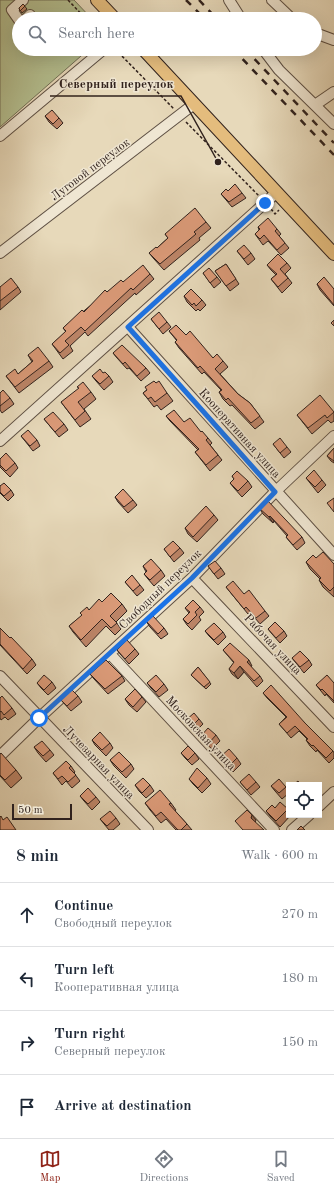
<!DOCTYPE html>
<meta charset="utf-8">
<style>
body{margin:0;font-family:"Old Standard TT",serif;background:#f2f2f3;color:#1f2937}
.controls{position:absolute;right:12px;bottom:12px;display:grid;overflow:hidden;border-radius:0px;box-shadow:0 4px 16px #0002}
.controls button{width:36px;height:36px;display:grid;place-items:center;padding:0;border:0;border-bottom:1px solid #e0e1e3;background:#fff;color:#1f2937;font:20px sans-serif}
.scale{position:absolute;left:12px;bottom:10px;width:60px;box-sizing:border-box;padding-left:4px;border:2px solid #31221d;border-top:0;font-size:11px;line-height:14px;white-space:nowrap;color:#31221d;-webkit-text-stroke:3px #efe6d2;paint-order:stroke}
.stop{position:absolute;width:12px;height:12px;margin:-9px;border:3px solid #1a73e8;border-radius:50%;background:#fff}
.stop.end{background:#1a73e8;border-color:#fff;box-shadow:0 1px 4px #0008}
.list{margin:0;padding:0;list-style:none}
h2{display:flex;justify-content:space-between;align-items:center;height:52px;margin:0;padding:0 16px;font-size:17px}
h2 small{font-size:13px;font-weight:400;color:#747a83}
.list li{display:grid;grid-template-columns:26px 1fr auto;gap:12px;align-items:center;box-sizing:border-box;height:64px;padding:0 16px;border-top:1px solid #e0e1e3}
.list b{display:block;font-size:15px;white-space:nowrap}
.list p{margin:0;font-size:13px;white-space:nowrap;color:#747a83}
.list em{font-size:13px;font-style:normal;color:#747a83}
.icon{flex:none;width:22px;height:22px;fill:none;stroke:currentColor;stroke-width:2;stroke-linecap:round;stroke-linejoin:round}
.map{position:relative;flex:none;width:334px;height:830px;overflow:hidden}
.search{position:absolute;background:#fff;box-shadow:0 4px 16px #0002;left:12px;right:12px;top:12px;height:44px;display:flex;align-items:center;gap:10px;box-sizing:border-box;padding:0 14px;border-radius:22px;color:#747a83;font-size:15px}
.sheet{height:308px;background:#fff}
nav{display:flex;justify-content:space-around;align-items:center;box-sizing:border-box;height:56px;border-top:1px solid #e0e1e3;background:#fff;font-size:11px;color:#747a83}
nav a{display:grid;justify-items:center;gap:2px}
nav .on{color:#8f2418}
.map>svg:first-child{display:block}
.green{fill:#b4bf90;stroke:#727056}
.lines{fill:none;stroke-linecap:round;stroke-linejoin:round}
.minor-casing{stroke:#5e5044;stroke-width:12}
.major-casing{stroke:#31221d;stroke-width:14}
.path{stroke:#31221d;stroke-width:1.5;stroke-dasharray:3 2;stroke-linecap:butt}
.minor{stroke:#efe6d2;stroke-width:10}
.major{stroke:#e4bc7d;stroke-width:12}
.rail{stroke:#31221d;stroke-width:2.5;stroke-dasharray:7 7;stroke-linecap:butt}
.wall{fill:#bd8568;stroke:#31221d}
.shaded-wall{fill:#9a6c55;stroke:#31221d}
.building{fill:#dc9b79;stroke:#31221d}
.route{stroke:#1a73e8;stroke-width:5}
.labels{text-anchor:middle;stroke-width:3;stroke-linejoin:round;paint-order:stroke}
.street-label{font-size:12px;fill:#31221d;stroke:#efe6d2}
.leader{fill:none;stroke:#31221d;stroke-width:1.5}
.callout-dot{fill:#31221d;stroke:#efe6d2;stroke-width:1.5}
.callout-label{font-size:13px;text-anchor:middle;font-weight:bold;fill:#31221d;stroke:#efe6d2;stroke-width:3;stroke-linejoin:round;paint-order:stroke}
</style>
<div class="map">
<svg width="334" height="830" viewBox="0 0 334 830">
<rect width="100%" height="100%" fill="#e7d9ba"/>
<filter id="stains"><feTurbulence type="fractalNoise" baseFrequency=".005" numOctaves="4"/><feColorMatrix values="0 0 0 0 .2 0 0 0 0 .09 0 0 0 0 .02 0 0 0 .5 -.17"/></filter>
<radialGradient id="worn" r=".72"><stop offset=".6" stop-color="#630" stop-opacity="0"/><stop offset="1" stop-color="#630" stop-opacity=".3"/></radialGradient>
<path class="green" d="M0,0H74L92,19H19V49H89L0,127Z"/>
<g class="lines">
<g class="minor-casing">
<path id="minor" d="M229,0L241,19
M272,0L292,19
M26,19L30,15
M19,20L12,10L23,0
M315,33L334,40
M263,49L279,70L334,124
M315,105L334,92
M0,136L104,49
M0,253L194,104
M128,327L334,555
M0,441L276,193
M192,578L334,727
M110,654L274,830
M0,676L148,830
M0,756L39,718L192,578L275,492L334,436
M319,806L334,792
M292,830L309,815"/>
</g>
<g class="major-casing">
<path id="major" d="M97,0L115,19
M143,49L334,254"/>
</g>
<path class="path" d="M68,0L86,19
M115,49L174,109
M186,122L259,196
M271,209L275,214L279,210"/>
<use href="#minor" class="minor"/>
<use href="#major" class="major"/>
<path class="rail" d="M186,0L205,19
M199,0L217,19
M233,49L334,155
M245,49L334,143"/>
</g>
<path class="wall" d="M23,4L27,9L22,13L19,8Z
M45,116L59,118L63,123L57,129L49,122Z
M228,191L242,193L246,198L232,207L221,194Z
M206,222L211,228L199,238L200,240L164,270L154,259L149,253L157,248L168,238L165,234Z
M258,227L277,229L281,234L279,236L289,248L281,255L268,241L263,245L255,234L259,230Z
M237,251L251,253L255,259L248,265Z
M287,263L291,268L285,274L292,283L282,293L271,279L276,275L271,270L267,265Z
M226,264L239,284L230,291L215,271Z
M203,273L217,277L221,282L214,288Z
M150,274L154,279L136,295L135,293L88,336L85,332L70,346L73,351L63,359L52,344L66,332L63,328L107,292L123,282Z
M317,284L334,289V306L320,290Z
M0,287H18L21,292L0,310Z
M184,296L202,300L206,305L200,311L198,309L196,311L187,302Z
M151,319L167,322L171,327L163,334Z
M169,331L186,335L213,358L223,361L228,367L220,374L238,394L250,403L264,422L255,429L232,405L230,406L223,399L219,392L221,390L204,372L202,374L179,348L175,342L177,341Z
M113,353L146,368L150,373L141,381L129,368L127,369L117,358Z
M28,355L49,361L53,367L19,393L6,376L18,374L32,362Z
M103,373L109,376L113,382L104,390L96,381L92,376Z
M156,383L167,393L173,401L161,410L157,405L154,407L143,393Z
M91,392L96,399L84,409L91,419L80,427L61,402Z
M0,393L10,398L14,404L2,413L0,410Z
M334,412V421L331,423L328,420L312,434L297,415Z
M166,416L184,422L201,432L208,438L212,443L210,445L222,460L210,471L195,452L198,450L170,421Z
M44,419L64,424L68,430L59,437Z
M21,436L37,440L40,446L33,451Z
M273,444L287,447L291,452L284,458Z
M334,448V463L331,461L327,456Z
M0,459L15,463L18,468L10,477L0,467Z
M232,476L248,481L252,487L242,497L234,488L230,483L234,479Z
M306,478L322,480L326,485L318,493Z
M0,486L11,490L14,495L8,501L0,493Z
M115,497L133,500L137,505L128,513L118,502Z
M259,508L302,537L305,543L297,550L290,542L286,537L287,536L274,521L273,523L263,514Z
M214,515L218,520L197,542L188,534L185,528Z
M180,548L184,553L174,562L164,549Z
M316,558L334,564V597L323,587L319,580L320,579L310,569L306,562Z
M143,566L161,570L165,576L154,586L148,579L144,574L146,572Z
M208,566L221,568L225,574L218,579Z
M125,582L140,585L144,590L137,596Z
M226,587L244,594L265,611L269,616L260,624L250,612L248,614L230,592Z
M102,602L122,604L127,611L116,622L121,629L115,635L106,626L86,647L73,632L69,626L89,610Z
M200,607L204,612L199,617L201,620L192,630L187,625L183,619L189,613L185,608Z
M146,621L164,628L168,634L161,639L150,627Z
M0,628L10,638L32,659L36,665L27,674L0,645Z
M268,629L284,631L287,636L280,643L272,634Z
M205,631L223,632L226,637L218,645L209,636Z
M135,649L139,654L129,664L121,655L117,650Z
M223,650L252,666L251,667L260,676L263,681L257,687L244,672L238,679L232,674L229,669L234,663Z
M292,658L309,660L312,665L304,673Z
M198,667L211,684L206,689L193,677L191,675Z
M90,674L122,676L125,681L108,694L94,679Z
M52,682L56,688L48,695L41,688L37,683Z
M147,683L164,684L168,690L159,697L151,688Z
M334,683V703L326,694L325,696L316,685Z
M263,693L305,723L333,751L334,753V758L329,763L317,750L316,752L310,746L306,740L307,739L299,731L291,738L279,724L286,717L267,698Z
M78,696L82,702L71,711L60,699Z
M142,697L146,702L137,712L129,705L125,699Z
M0,698L12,708L16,714L8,720L5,717L1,720L0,718Z
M199,719L203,724L195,732L189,727L185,721Z
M216,735L220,741L212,749L204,742L200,737Z
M92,740L110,743L113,748L106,756L95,745Z
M34,747L50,750L54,755L46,762L38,753Z
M181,753H195L199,759L192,765L185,758Z
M0,754L16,770L22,778L11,788L0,776Z
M220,757L237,758L241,764L233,772L224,762Z
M110,760L131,764L134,769L126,778L114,766Z
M71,766L75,772L74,773L80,781L72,788L66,781L62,785L53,773Z
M207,778L211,784L202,793L193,784L189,779Z
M240,782H256L260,787L251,795Z
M135,785H150L154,791L146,798L139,791Z
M271,786L286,787L289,791V793L282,799L275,791Z
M80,796L96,797L100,802L92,810L84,801Z
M145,803H171L176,810L175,811L187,824L192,830H176L166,819L161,823L150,810Z
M275,808L288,809L289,811V815H291L280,827L270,816L266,811Z
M116,818L120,824L113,830H109L100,819Z"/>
<path class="shaded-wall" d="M270,516L274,521L273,523L269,517Z
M249,660L252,666L251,667L247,662Z
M240,666L244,672L238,679L234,673Z
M252,815L256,820L255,823L251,818Z"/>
<path class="building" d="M23,4L25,6L20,11L19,8Z
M52,110L59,118L53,124L45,116Z
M235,184L242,193L229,202L221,194L226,189L228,191Z
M195,208L206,222L194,232L196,234L160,264L149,253L156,247L157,248L168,238L165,234Z
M268,218L277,229L275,231L285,243L277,250L264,235L260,239L255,234L260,229L258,227Z
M244,245L251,253L244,259L237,251Z
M278,254L287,263L280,269L288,278L278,287L271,279L277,274L267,265Z
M226,264L236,279L226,286L215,271Z
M143,265L150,274L133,290L131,288L85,331L81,327L65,341L69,345L60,353L52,344L66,331L63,328L82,310L84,312L105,290L107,292L121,280L123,282Z
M209,268L217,277L210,283L203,273Z
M324,277L334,289V305L317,284Z
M11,278L18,287L0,301V287Z
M191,289L202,300L196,306L194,303L192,305L184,296Z
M159,312L167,322L159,329L151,319Z
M334,320V326L331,323Z
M176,325L186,335L190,331L213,358L217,354L223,361L215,369L238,394L250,403L260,416L251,423L228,398L226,400L219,392L222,390L200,366L198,368L175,342L177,340L169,331Z
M122,345L146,368L137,376L125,362L123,364L113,353Z
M38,347L49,361L15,387L6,376L15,369L18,374L33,361L28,355Z
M100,369L103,373L105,372L109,376L100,384L92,376Z
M154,381L156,383L159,381L167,393L155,402L151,397L148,399L143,393L147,390L145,387Z
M83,382L91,392L78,402L85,411L75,420L61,402L79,388L77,387Z
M3,390L10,398L0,406V393Z
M320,395L334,412L327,418L325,415L308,428L297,415Z
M174,410L184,422L190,418L201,432L202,431L208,438L206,440L218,455L206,465L195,452L199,449L166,416Z
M53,412L64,424L55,432L44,419Z
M28,430L37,440L30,446L21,436Z
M280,438L287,447L280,453L273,444Z
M334,448V461L327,456Z
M6,453L15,463L6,471L0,465V459Z
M314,470L322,480L315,487L306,478Z
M237,471L248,481L238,491L230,483L234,479L232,476Z
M4,483L11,490L4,496L0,492V486Z
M123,489L133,500L124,507L115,497Z
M334,498V512L327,503Z
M267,500L302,537L293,545L286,537L288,535L270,516L269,517L259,508Z
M206,506L214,515L193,537L185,528Z
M173,541L180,548L170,557L164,549Z
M323,552L334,564V587L330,591L319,580L321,578L306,562L313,555L316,558Z
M151,559L161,570L150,580L144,574L147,571L143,566Z
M215,561L221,568L214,574L208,566Z
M132,575L140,585L133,591L125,582Z
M233,581L244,594L249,590L265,611L256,618L246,607L244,609L226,587Z
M111,593L122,604L110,616L117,623L111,628L102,619L81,640L69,626L82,615L80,613L87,607L89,610L99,599L102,602Z
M193,600L200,607L195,612L197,615L188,624L183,619L190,612L185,608Z
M153,616L164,628L158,634L146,621Z
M275,622L284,631L276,638L268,629Z
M214,623L223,632L214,640L205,631Z
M0,628L10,638L11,637L32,659L23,669L0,644Z
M127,640L135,649L125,659L117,650Z
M230,643L249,660L247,662L260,676L254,681L240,666L234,673L229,669L234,662L223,650Z
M300,651L309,660L300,667L292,658Z
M106,660L122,676L105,689L90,674Z
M198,667L210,682L204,687L191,675Z
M44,675L52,682L44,690L37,683Z
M156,675L164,684L156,692L147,683Z
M327,675L334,683V701L322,689L321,690L316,685Z
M271,685L305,723L333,751L326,758L313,745L312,746L306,740L308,739L295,726L287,733L279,724L287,717L263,693Z
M71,689L78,696L67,706L60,699Z
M135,689L142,697L133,707L125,699Z
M2,696L12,708L4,715L1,711L0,712V698Z
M194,713L199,719L191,727L185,721Z
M208,728L216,735L208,744L200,737Z
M100,732L110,743L102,750L92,740Z
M42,741L50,750L43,756L34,747Z
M188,746L195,753L188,760L181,753Z
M229,749L237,758L229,766L220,757Z
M119,752L131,764L122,772L110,760Z
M1,753L16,770L5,780L0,775V754Z
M66,761L71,766L69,768L76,775L68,782L62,776L58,779L53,773Z
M197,768L207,778L198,788L189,779Z
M249,774L256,782L247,790L240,782Z
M143,778L150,785L142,793L135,785Z
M279,779L286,787L279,793L271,786Z
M298,781L301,785H293Z
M88,788L96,797L88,804L80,796Z
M160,790L171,803L169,804L187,824L181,830H178L161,812L156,816L145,803Z
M280,802L288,809L276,821L266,811L272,805L275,808Z
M247,810L252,815L251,818L264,830H243L235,821Z
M110,811L116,818L107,826L100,819Z
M1,816L3,820L7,817L16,830H0V817Z
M301,826L305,830H297Z"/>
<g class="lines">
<path class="route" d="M39,718L192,578L275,492L128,327L265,203"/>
</g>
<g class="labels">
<g class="street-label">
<text transform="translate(90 169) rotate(-37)" y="4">Луговой переулок</text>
<text transform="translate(240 433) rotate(48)" y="4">Кооперативная улица</text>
<text transform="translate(160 589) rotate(-44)" y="4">Свободный переулок</text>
<text transform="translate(273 644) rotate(47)" y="4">Рабочая улица</text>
<text transform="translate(201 733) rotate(47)" y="4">Московская улица</text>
<text transform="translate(99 762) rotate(46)" y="4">Лучезарная улица</text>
</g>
</g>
<path class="leader" d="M218 162L181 96H50"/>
<circle class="callout-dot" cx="218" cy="162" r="4"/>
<g class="callout-label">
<text x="116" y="88">Северный переулок</text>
</g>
<rect width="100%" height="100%" filter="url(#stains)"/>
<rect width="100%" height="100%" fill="url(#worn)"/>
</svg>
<div class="controls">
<button><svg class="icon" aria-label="locate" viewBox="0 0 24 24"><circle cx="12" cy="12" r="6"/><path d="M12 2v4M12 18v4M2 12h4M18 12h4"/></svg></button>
</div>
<div class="scale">50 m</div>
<div class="stop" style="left:39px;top:718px"></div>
<div class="stop end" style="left:265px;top:203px"></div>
<div class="search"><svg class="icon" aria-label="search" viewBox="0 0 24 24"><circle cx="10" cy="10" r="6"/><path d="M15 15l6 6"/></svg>Search here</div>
</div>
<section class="sheet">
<h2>8 min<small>Walk · 600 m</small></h2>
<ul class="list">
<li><svg class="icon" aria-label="ahead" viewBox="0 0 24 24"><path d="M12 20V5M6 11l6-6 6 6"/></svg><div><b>Continue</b><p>Свободный переулок</p></div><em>270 m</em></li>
<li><svg class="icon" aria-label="left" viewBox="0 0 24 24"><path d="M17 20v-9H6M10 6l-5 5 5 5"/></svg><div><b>Turn left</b><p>Кооперативная улица</p></div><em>180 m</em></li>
<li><svg class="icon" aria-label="right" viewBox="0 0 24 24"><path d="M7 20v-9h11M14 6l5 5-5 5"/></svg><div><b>Turn right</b><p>Северный переулок</p></div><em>150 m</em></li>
<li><svg class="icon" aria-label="arrive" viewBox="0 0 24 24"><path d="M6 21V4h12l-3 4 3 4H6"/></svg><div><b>Arrive at destination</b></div></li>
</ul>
</section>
<nav>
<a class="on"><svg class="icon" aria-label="map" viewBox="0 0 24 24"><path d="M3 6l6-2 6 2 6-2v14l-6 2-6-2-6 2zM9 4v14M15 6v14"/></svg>Map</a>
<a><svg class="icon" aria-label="directions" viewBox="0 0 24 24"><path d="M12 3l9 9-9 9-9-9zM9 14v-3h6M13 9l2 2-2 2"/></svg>Directions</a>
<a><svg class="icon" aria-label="saved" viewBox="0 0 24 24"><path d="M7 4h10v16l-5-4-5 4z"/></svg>Saved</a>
</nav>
